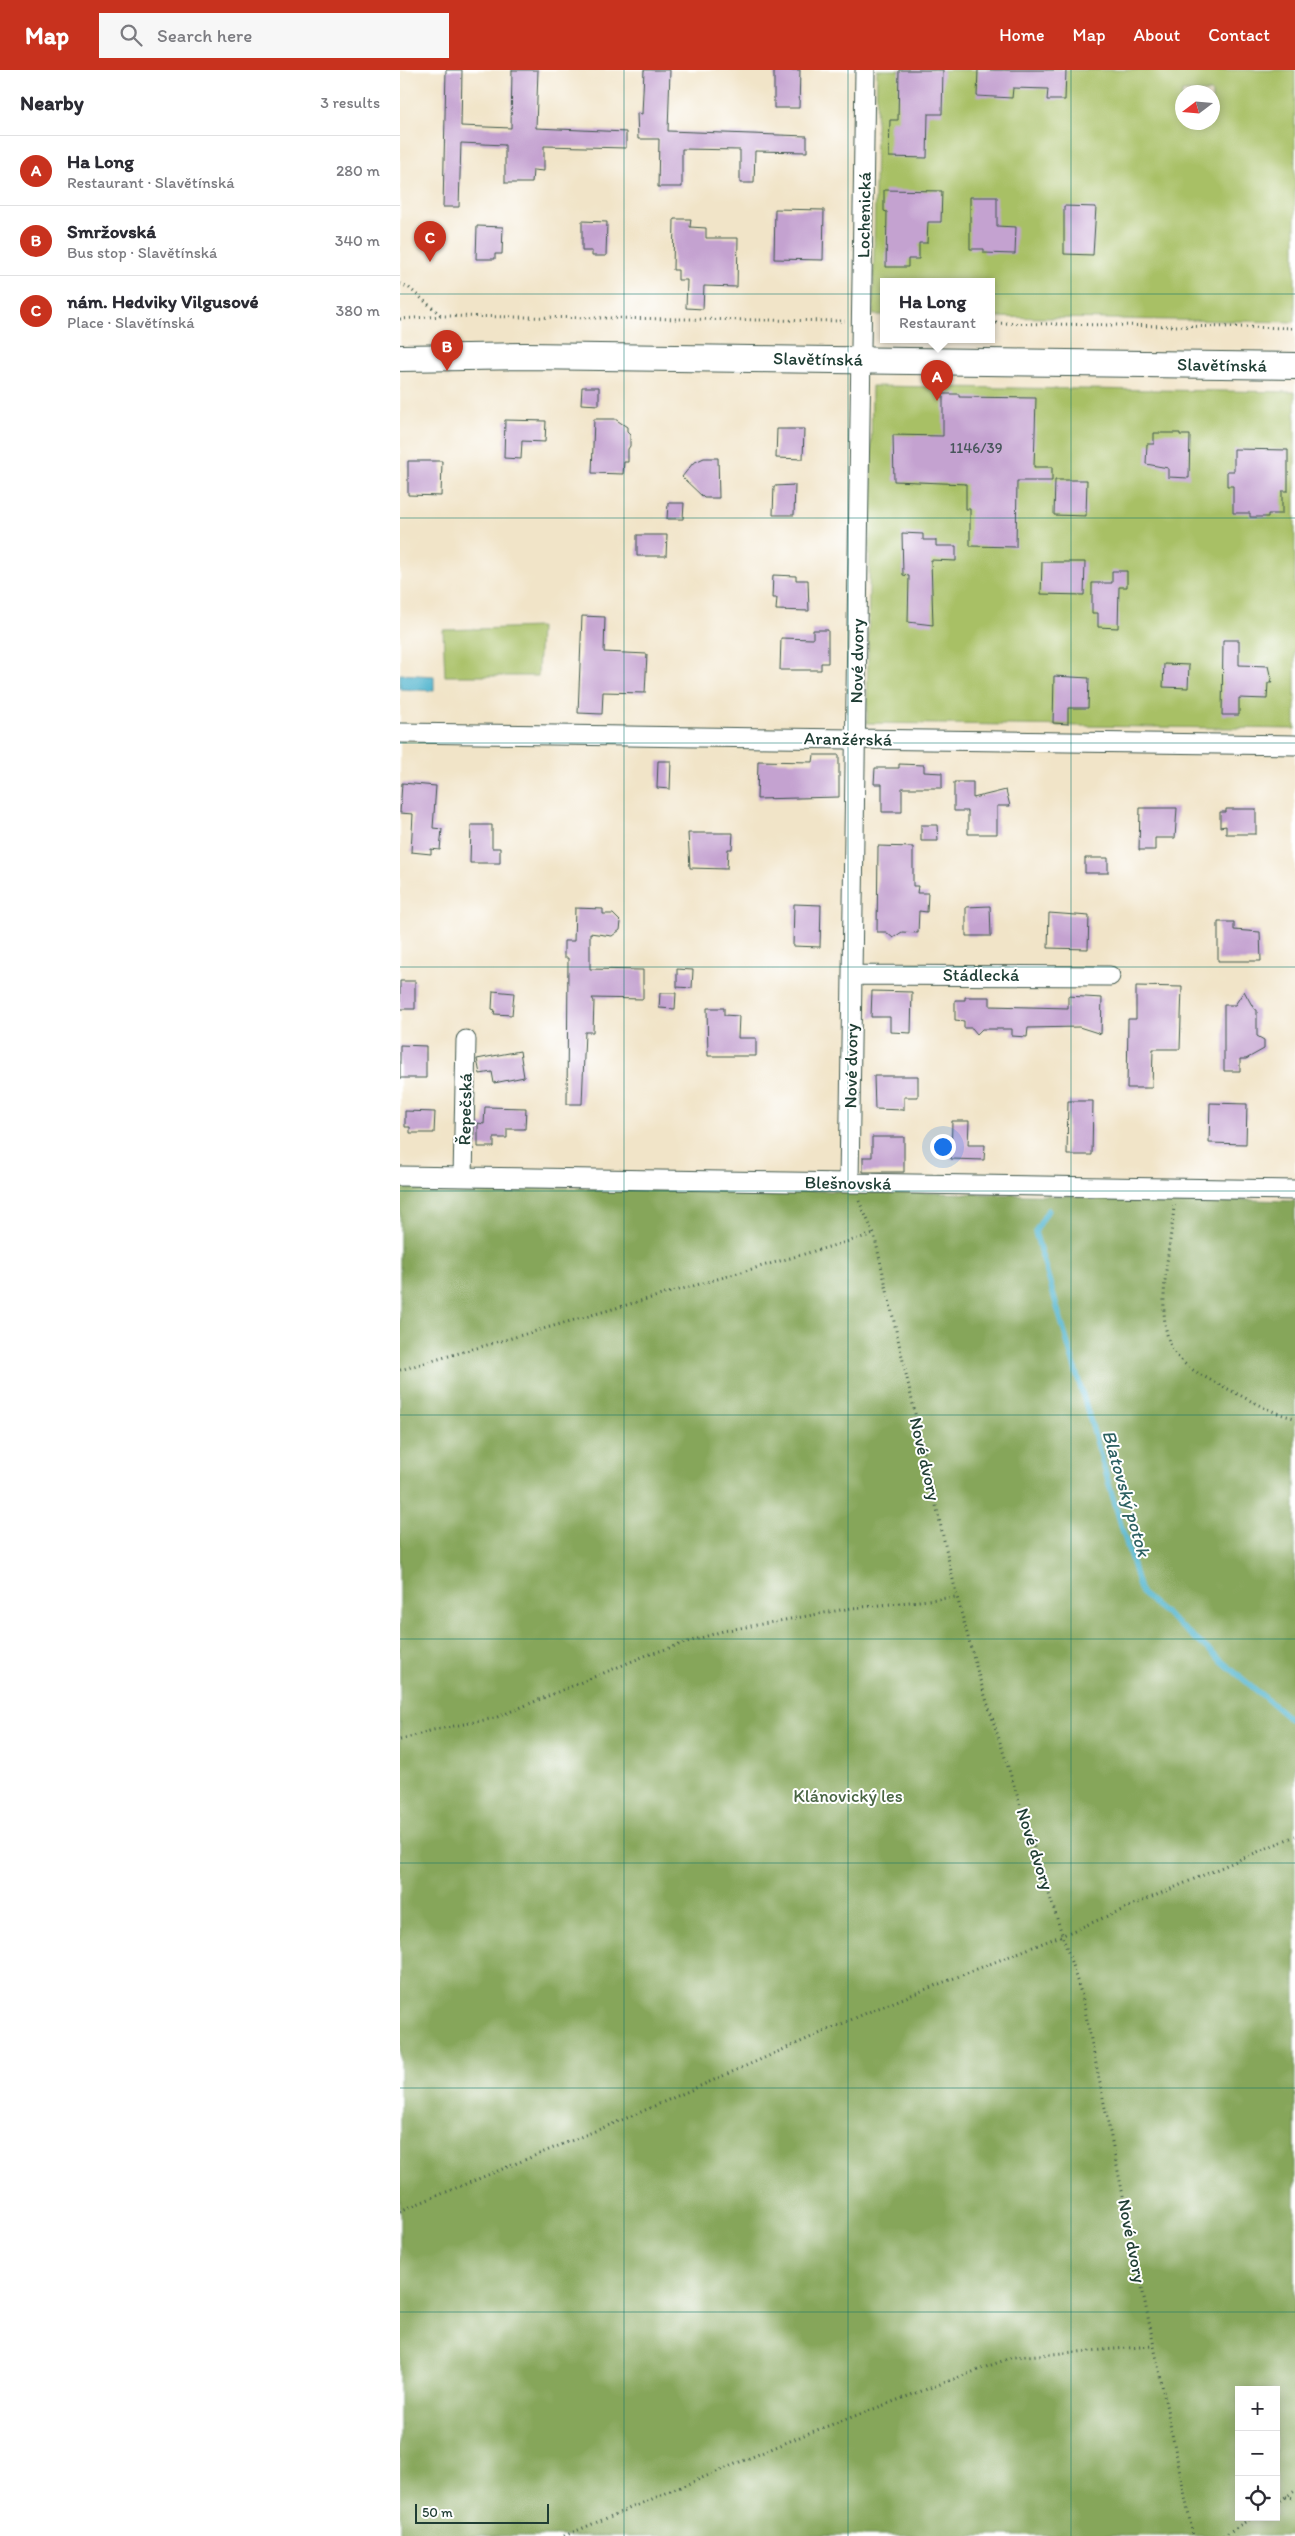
<!DOCTYPE html>
<meta charset="utf-8">
<style>
body{margin:0;font-family:Itim,sans-serif;background:#f7f7f7;color:#2b2b33}
.controls{position:absolute;right:15px;bottom:15px;display:grid;overflow:hidden;border-radius:0px;box-shadow:0 2px 12px #0003}
.controls button{width:45px;height:45px;display:grid;place-items:center;padding:0;border:0;border-bottom:1px solid #e1e1e2;background:#fff;color:#2b2b33;font:25px sans-serif}
.compass{position:absolute;left:775px;top:15px;width:45px;height:45px;border-radius:50%;background:#fff;box-shadow:0 2px 12px #0003;rotate:254deg}
.scale{position:absolute;left:15px;bottom:12px;width:134px;box-sizing:border-box;padding-left:5px;border:2px solid #1f3d34;border-top:0;font-size:14px;line-height:18px;white-space:nowrap;color:#1f3d34;-webkit-text-stroke:4px #fff;paint-order:stroke}
.you{position:absolute;left:542px;top:1076px;width:18px;height:18px;margin:-12px;border:4px solid #fff;border-radius:50%;background:#1a73e8;box-shadow:0 0 0 8px #1a73e833}
.badge{display:grid;place-items:center;width:32px;height:32px;border-radius:50%;background:#c8321e;color:#fff;font-size:16px;font-weight:700}
.pin{position:absolute;translate:-50% -41px;filter:drop-shadow(0 1px 2px #0008)}
.pin::after{content:'';position:absolute;top:26px;width:18px;height:15px;background:inherit;clip-path:polygon(0 0,100% 0,50% 100%)}
.popup{position:absolute;left:480px;top:208px;width:115px;height:65px;box-sizing:border-box;display:grid;place-content:center;border-radius:0px;background:#fff;filter:drop-shadow(0 1px 4px #0005);font-size:16px;white-space:nowrap;color:#7c7c81}
.popup b{font-size:19px;color:#2b2b33}
.popup::after{content:'';position:absolute;left:50%;top:100%;margin-left:-10px;border:10px solid transparent;border-top-color:#fff}
.list{margin:0;padding:0;list-style:none}
h2{display:flex;justify-content:space-between;align-items:center;height:65px;margin:0;padding:0 20px;font-size:21px}
h2 small{font-size:16px;font-weight:400;color:#7c7c81}
.list li{display:grid;grid-template-columns:32px 1fr auto;gap:15px;align-items:center;box-sizing:border-box;height:70px;padding:0 20px;border-top:1px solid #e1e1e2}
.list b{display:block;font-size:19px;white-space:nowrap}
.list p{margin:0;font-size:16px;white-space:nowrap;color:#7c7c81}
.list em{font-size:16px;font-style:normal;color:#7c7c81}
.icon{flex:none;width:28px;height:28px;fill:none;stroke:currentColor;stroke-width:2;stroke-linecap:round;stroke-linejoin:round}
.map{position:relative;flex:none;width:895px;height:2466px;overflow:hidden}
header{display:flex;align-items:center;gap:30px;box-sizing:border-box;height:70px;padding:0 25px;background:#c8321e;color:#fff}
header strong{font-size:24px}
nav{display:flex;gap:28px;margin-inline-start:auto;font-size:18px}
.search{width:350px;height:45px;background:#f7f7f7;display:flex;align-items:center;gap:12px;box-sizing:border-box;padding:0 18px;border-radius:0px;color:#7c7c81;font-size:19px}
main{display:flex}
aside{flex:1;background:#fff}
.map>svg:first-child{display:block}
.green{fill:#a8c065;stroke:#647e4c;fill-rule:evenodd}
.forest{fill:#86a65a;stroke:#527247;fill-rule:evenodd}
.water{fill:#4fb4cd;stroke:#377880}
.lines{fill:none;stroke-linecap:round;stroke-linejoin:round}
.stream{stroke:#4fb4cd;stroke-width:5.5}
.building{fill:#c4a2d0}
.street-casing{stroke:#3e564a;stroke-width:21}
.secondary-casing{stroke:#3e564a;stroke-width:28}
.path{stroke:#3e564a;stroke-width:3;stroke-dasharray:1 4;stroke-linecap:butt}
.street{stroke:#fff;stroke-width:19}
.secondary{stroke:#fff;stroke-width:26}
.grid{fill:none;stroke:#0f766e;stroke-width:1;stroke-opacity:0.55}
.labels{text-anchor:middle;stroke-width:4;stroke-linejoin:round;paint-order:stroke}
.number-label{font-size:15px;fill:#48565b}
.street-label{font-size:18px;fill:#1f3d34;stroke:#fff}
.park-label{font-size:18px;fill:#486443;stroke:#fff}
.water-label{font-size:19px;font-style:italic;fill:#2d6162;stroke:#fff}
</style>
<header>
<strong>Map</strong>
<div class="search"><svg class="icon" aria-label="search" viewBox="0 0 24 24"><circle cx="10" cy="10" r="6"/><path d="M15 15l6 6"/></svg>Search here</div>
<nav><a>Home</a><a>Map</a><a>About</a><a>Contact</a></nav>
</header>
<main>
<aside>
<h2>Nearby<small>3 results</small></h2>
<ul class="list">
<li><span class="badge">A</span><div><b>Ha Long</b><p>Restaurant · Slavětínská</p></div><em>280 m</em></li>
<li><span class="badge">B</span><div><b>Smržovská</b><p>Bus stop · Slavětínská</p></div><em>340 m</em></li>
<li><span class="badge">C</span><div><b>nám. Hedviky Vilgusové</b><p>Place · Slavětínská</p></div><em>380 m</em></li>
</ul>
</aside>
<div class="map">
<svg width="895" height="2466" viewBox="0 0 895 2466">
<rect width="100%" height="100%" fill="#fff"/>
<filter id="ink" filterUnits="userSpaceOnUse"><feTurbulence type="fractalNoise" baseFrequency=".02" numOctaves="2"/><feDisplacementMap in="SourceGraphic" scale="10" xChannelSelector="R" yChannelSelector="G"/><feConvolveMatrix kernelMatrix="1 2 1 2 8 2 1 2 1" color-interpolation-filters="sRGB"/></filter>
<filter id="wash" filterUnits="userSpaceOnUse"><feTurbulence type="fractalNoise" baseFrequency=".0096" numOctaves="4" result="noise"/><feDisplacementMap in="SourceGraphic" scale="20" xChannelSelector="R" yChannelSelector="G"/><feGaussianBlur stdDeviation="1.12" result="paint"/><feColorMatrix in="noise" values="0 0 0 0 0 0 0 0 0 0 0 0 0 0 0 0 0 1.4 0 .05"/><feComposite in="paint" operator="in"/></filter>
<g filter="url(#wash)">
<rect width="100%" height="100%" fill="#f1e4c8"/>
<path class="green" d="M477,0H895V252L591,247V212H483V245H473ZM782,22H812V52H782Z
M472,316L895,322V659L467,653Z
M140,557L138,606H45L43,560Z"/>
<path class="forest" d="M0,1115L500,1122L895,1131V2466H0ZM839,2320H876V2447H839Z"/>
<path class="water" d="M0,604L34,606V621L0,619Z"/>
<g class="lines">
<path class="stream" d="M648,1140L635,1162L741,1523L895,1653"/>
</g>
<g id="blocks">
<path class="building" d="M46,0H62L61,56L111,58L112,0H138L136,58L226,62V78L144,76V101L133,100L132,113H105V75L61,73L59,137H43Z
M244,0H270L268,61L407,66V82L355,81L354,113H340V80L282,79V117H258L259,69H238L237,43L242,44Z
M374,0H400L399,38H374Z
M499,0H543L542,44H528L527,88L489,87L490,50H498Z
M578,0H666L665,30H647L648,19L613,18L612,28L577,26Z
M484,120L542,121L541,152H528L527,173H519V189H508V197H486L487,142L484,141Z
M570,127H597V156L616,157L615,184L584,183V179H570Z
M664,136L696,137L693,185L664,184Z
M375,139L424,140L423,190L374,189Z
M274,149H291L290,157L306,158V168H338L337,217L304,216L303,239L286,238L287,210H278V200H273Z
M182,151L207,152L206,186H192V181H182Z
M77,156L103,157L102,184H95V189H76Z
M182,317H199V335L181,334Z
M543,324H559V327L636,328L634,397H652V411H617L616,477L570,476V439H566V414L494,411L493,365L543,366Z
M194,349H215L227,357V362L230,365V376L228,379V392H224L223,404L192,403Z
M105,350L146,351L145,372L122,371L121,389L104,388Z
M377,359H404L403,389L376,388Z
M754,363H780V365H790L789,408L768,407V398L746,394L747,374H754Z
M834,379L888,380V421H882V444H868V447H850V443H833V416H827V401H834Z
M304,388H318L319,428H304L282,407L293,393Z
M8,391H42L41,426L8,425Z
M655,410H687L686,446L654,445Z
M395,415L394,445H373L374,416Z
M268,433H284L283,449H267Z
M502,463L523,464V470H536V476H556V491L531,490L533,555L508,552L509,506L503,505Z
M237,465H267L266,486H237Z
M642,492H685L684,525L641,524Z
M712,501H727V517H719L718,558L698,557V543H692V513H712Z
M373,505L396,506V510H408L409,541L376,540L377,528H372Z
M182,546L205,547L204,582L247,584L245,623L203,622L202,644L178,643Z
M413,560H428V593H421V600H380L381,568L413,569Z
M823,570H839V595L868,596L872,613H868L867,629L839,628V645H822Z
M764,594L789,595L788,618L763,617Z
M654,606L689,608L688,638H668V654L653,653Z
M414,685H439V727L357,729L358,691L413,692Z
M258,691H271L270,719L257,718Z
M499,694L524,695V702L542,703V718H502V742H482V714H474L475,698H499Z
M554,712H573V728L606,720L610,736H597V764H568V741H554Z
M2,713L36,716L33,758L42,759L40,780L31,779V784L11,782L13,744L0,743Z
M740,738H777L775,768H755V780H739Z
M826,739H856V764H826V756L820,757V742H826Z
M71,755H92V778H100V793H70Z
M521,755H537L538,771H521Z
M288,763H333L332,779H328L327,799L290,798Z
M478,776L513,777V816H518L517,823H528L527,842L519,841L518,863L502,862L493,868L486,862H477Z
M685,788H708V803H685Z
M394,834L421,835L420,877L393,876Z
M590,836L591,866H566V837Z
M175,838L203,839V844H213L221,852L220,860L212,866L190,863V899L243,900V929L192,928L194,931L193,962H185L182,1034H167L168,888H164V871H174Z
M649,843L689,846L688,879L648,878Z
M818,852H834V860L860,862L861,891H818Z
M277,899L293,900L292,918L277,917Z
M0,911H15V939H0Z
M736,916L782,917L780,979H753L752,1018H727L728,949H736Z
M93,921L114,923L112,945L94,944L95,940L92,939Z
M472,921L512,922L511,963L490,962V947H471Z
M844,921L854,939L857,940V966L864,970V979L846,989H840V1001H824V935H835Z
M260,923H276L275,939L259,938Z
M668,926L702,928L701,964L679,957L628,958L627,967L612,966V959H582L577,964L572,958H564V951L555,950V930H565V927H590V936L668,938Z
M307,938H324V945L339,946L338,968H356V986H308Z
M0,975L26,976V1008H0Z
M120,981L124,1007L94,1013L92,1002L80,1004L77,989Z
M474,1006H518V1027H504V1040L475,1039Z
M668,1031H693L692,1085H667Z
M810,1033L847,1034L846,1074L809,1073Z
M85,1037L126,1038L125,1059H107V1068H94V1077H78V1053L84,1054Z
M5,1041L35,1042L34,1063H10V1057H5Z
M552,1051H569L568,1075H585L584,1090L551,1089Z
M472,1067H504V1102H463V1087H472Z"/>
</g>
</g>
<g filter="url(#ink)">
<use href="#blocks" fill-opacity="0" stroke="#3e564a" stroke-width="1"/>
<g class="lines">
<g class="street-casing">
<path id="street" d="M0,663L895,675
M452,905L710,906
M0,1106L895,1120
M63,1107L66,970
M449,1113L465,0"/>
</g>
<g class="secondary-casing">
<path id="secondary" d="M0,288L125,286L895,296"/>
</g>
<path class="path" d="M0,214L8,217L42,246
M0,249L42,246L445,251
M591,253L895,258
M459,1131L474,1164L557,1527L579,1607L682,1926L793,2466
M774,1135C772,1175 750,1255 778,1287C790,1301 809,1309 826,1318C848,1329 870,1343 895,1348
M0,1300L474,1164
M0,1670L33,1660L95,1648L247,1585L323,1561L452,1538L557,1527
M0,2141L234,2045L471,1941L663,1865L895,1766
M886,2427L895,2428
M876,2433L895,2421
M164,2466L409,2363L613,2287L753,2276
M823,2466L853,2447"/>
<use href="#street" class="street"/>
<use href="#secondary" class="secondary"/>
</g>
</g>
<path class="grid" d="M224,0V2466M448,0V2466M671,0V2466M0,224H895M0,448H895M0,673H895M0,897H895M0,1121H895M0,1345H895M0,1569H895M0,1793H895M0,2018H895M0,2242H895"/>
<g class="labels">
<g class="number-label">
<text x="576" y="383">1146/39</text>
</g>
<g class="street-label">
<text transform="translate(464 145) rotate(-89)" y="6">Lochenická</text>
<text transform="translate(418 289) rotate(1)" y="6">Slavětínská</text>
<text transform="translate(822 295) rotate(1)" y="6">Slavětínská</text>
<text transform="translate(457 591) rotate(-89)" y="6">Nové dvory</text>
<text transform="translate(448 669) rotate(1)" y="6">Aranžérská</text>
<text x="581" y="911">Stádlecká</text>
<text transform="translate(451 996) rotate(-89)" y="6">Nové dvory</text>
<text transform="translate(65 1039) rotate(-89)" y="6">Řepečská</text>
<text transform="translate(448 1113) rotate(1)" y="6">Blešnovská</text>
<text transform="translate(525 1389) rotate(77)" y="6">Nové dvory</text>
<text transform="translate(635 1779) rotate(72)" y="6">Nové dvory</text>
<text transform="translate(732 2171) rotate(79)" y="6">Nové dvory</text>
</g>
<g class="park-label">
<text x="448" y="1732">Klánovický les</text>
</g>
<g class="water-label">
<text transform="translate(727 1423) rotate(74)" y="7">Blatovský potok</text>
</g>
</g>
</svg>
<div class="controls">
<button>+</button>
<button>−</button>
<button><svg class="icon" aria-label="locate" viewBox="0 0 24 24"><circle cx="12" cy="12" r="6"/><path d="M12 2v4M12 18v4M2 12h4M18 12h4"/></svg></button>
</div>
<svg class="compass" viewBox="-18 -18 36 36"><path d="M0-13l5 13h-10z" fill="#e53935"/><path d="M0 13l5-13h-10z" fill="#7c7c81"/></svg>
<div class="scale">50 m</div>
<div class="you"></div>
<div class="pin badge" style="left:537px;top:331px">A</div>
<div class="popup"><b>Ha Long</b>Restaurant</div>
<div class="pin badge" style="left:47px;top:301px">B</div>
<div class="pin badge" style="left:30px;top:192px">C</div>
</div>
</main>
